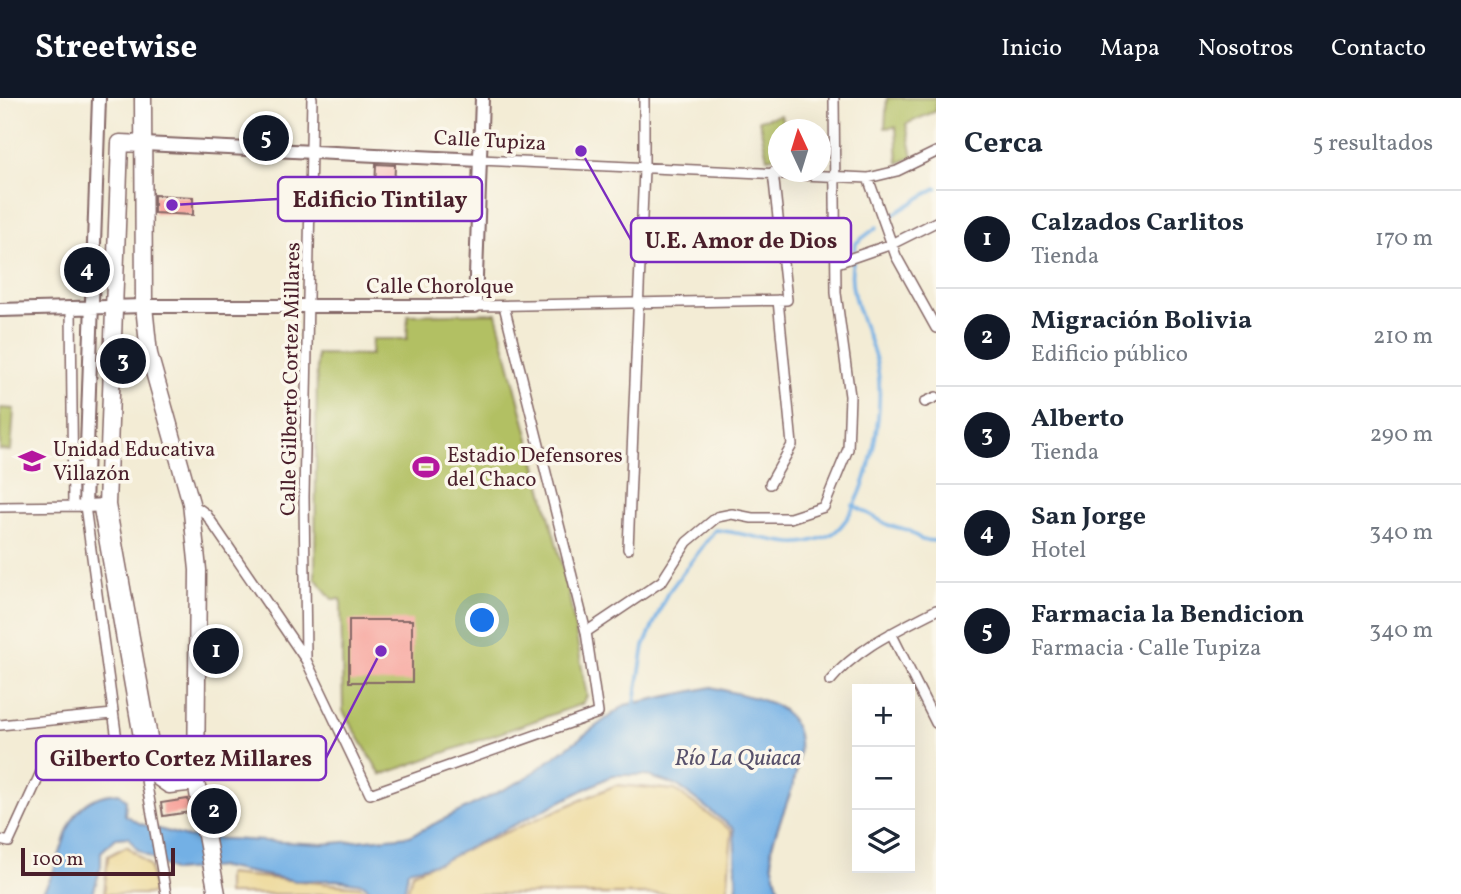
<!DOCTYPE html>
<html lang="es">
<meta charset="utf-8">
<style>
body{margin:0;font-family:Vollkorn,serif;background:#f2f2f3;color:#1f2937}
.controls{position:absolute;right:21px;bottom:21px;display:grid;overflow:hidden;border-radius:0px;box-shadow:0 7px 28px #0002}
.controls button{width:63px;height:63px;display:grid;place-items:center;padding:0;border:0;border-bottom:2px solid #e0e1e3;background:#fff;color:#1f2937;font:35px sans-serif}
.compass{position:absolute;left:768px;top:21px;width:63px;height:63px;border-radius:50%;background:#fff;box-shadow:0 7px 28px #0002;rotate:356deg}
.scale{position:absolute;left:21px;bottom:18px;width:154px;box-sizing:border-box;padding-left:7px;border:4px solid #4a1f2b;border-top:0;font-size:19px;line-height:24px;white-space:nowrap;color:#4a1f2b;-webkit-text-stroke:5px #fbf7ec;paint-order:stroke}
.you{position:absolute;left:483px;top:523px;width:24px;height:24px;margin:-18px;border:5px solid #fff;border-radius:50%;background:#1a73e8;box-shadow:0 0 0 10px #1a73e833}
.badge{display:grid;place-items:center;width:46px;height:46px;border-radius:50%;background:#111827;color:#fff;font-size:23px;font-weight:700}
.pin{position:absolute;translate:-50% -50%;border:4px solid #fff;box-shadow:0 2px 7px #0006}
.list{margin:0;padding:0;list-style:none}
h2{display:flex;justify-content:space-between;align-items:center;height:91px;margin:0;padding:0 28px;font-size:30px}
h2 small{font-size:23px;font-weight:400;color:#747a83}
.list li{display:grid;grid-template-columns:46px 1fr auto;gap:21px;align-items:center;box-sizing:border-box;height:98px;padding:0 28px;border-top:2px solid #e0e1e3}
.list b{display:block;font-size:26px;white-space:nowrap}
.list p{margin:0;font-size:23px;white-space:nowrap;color:#747a83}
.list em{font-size:23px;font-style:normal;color:#747a83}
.icon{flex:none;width:38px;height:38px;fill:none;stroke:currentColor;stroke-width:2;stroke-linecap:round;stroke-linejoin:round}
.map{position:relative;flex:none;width:936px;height:796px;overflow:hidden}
header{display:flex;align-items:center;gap:42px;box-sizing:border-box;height:98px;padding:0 35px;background:#111827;color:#fff}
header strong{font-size:33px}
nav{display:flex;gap:38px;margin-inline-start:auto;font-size:24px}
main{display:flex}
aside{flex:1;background:#fff}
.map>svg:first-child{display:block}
.green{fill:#b2c063;stroke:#7e7047;stroke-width:2}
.sand{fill:#eeda9e;stroke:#9c7c64;stroke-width:2}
.water{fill:#73b0e5;stroke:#5e6888;stroke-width:2}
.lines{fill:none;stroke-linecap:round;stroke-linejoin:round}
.stream{stroke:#73b0e5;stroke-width:3.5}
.building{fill:#f7a69e}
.street-casing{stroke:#856766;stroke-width:12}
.secondary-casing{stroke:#856766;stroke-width:16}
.highway-casing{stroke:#856766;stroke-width:19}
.street{stroke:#fff;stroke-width:9}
.secondary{stroke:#fff;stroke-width:12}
.highway{stroke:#fff;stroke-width:16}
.labels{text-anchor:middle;stroke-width:7;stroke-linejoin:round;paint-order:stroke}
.street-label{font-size:21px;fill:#4a1f2b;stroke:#fbf7ec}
.poi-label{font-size:21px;fill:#4a1f2b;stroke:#fbf7ec;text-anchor:start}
.water-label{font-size:23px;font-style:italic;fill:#58526c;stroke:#fbf7ec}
.leader{fill:none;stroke:#7b2cbf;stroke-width:2.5}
.callout-dot{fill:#7b2cbf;stroke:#fbf7ec;stroke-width:2.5}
.callout{fill:#fbf7ec;stroke:#7b2cbf;stroke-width:2.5}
.callout-label{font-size:23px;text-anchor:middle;font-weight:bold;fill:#4a1f2b}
</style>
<header>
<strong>Streetwise</strong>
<nav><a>Inicio</a><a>Mapa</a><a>Nosotros</a><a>Contacto</a></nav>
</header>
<main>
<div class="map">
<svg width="936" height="796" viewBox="0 0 936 796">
<rect width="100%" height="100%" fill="#fbf7ec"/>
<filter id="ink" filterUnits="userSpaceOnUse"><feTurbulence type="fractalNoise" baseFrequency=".0143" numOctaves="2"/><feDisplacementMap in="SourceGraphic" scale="14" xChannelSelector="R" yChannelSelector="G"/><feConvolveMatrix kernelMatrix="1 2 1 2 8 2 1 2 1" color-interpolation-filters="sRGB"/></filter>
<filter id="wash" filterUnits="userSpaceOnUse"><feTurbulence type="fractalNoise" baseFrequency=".00686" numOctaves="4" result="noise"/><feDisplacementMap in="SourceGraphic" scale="28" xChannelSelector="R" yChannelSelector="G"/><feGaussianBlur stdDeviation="1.57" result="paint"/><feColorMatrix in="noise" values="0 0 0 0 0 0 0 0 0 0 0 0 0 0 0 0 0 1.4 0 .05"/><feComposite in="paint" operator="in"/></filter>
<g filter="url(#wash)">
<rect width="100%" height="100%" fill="#f3ecd5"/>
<path class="green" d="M887,0H936V13L906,26L913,59L898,65L896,29L885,30Z
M781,17L784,31L778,32V58L767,60L759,22Z
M496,215L567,486L587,598L582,606L381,677L343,613L341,501H332L315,480L317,256L371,257L372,241H407L408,217Z
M0,310L14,311L11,353L0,352Z"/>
<path class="sand" d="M616,687L675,692L732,733L727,796H407L412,775Z
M127,748L150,768L155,796H104L108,758Z
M227,776L360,789L370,796H227Z"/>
<path class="water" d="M712,589C731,595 757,598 775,607C827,635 781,710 772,748C769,761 777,782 780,796H737L734,731L678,688L645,677H613L439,765L408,772L405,791L391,796H375L363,786L336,782L296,783L221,769L174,773L138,752L128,739L116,740L101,754V768L93,796H41C71,757 56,699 119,695L126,701L125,717L141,726L187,739L323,746L410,738L523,682L625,607Z"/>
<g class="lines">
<path class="stream" d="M891,118L936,90
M855,152L856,145L877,129
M853,407L888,427L908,432L922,442L936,443
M634,610L644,548L667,496L715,432C737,433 783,447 799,445C808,445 828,439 835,434C869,405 886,310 877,267C871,235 845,198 853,164"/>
</g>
<g id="blocks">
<path class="building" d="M376,66L395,67L393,119L374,118Z
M154,97L193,99V117L154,115Z
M349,522H412V584H349Z
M188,701L190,714L163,718L161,705Z"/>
</g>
</g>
<g filter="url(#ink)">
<use href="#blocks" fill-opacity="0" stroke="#856766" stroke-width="2"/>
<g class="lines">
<g class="street-casing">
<path id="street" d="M480,62L868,80L897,73L936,54
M868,80L896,158L936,230
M837,165L892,146L936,124
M475,208L787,202L773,74
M71,211L73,408
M925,304L936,299
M770,386L792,347L778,202
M192,406L206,416L306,562L370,696L598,615L586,534L504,208
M98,408L166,796
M0,409L85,408L117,642L79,654L42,672L9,744L0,742
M628,451L644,71V0
M586,534L662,483L687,444L717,419L732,416L752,420H790L824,409L848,351L850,298L836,195L834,0
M891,535L936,625
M306,560L304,399L312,0
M830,583C858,549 898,532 936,512
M0,627L113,616"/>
</g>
<g class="secondary-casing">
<path id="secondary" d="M99,0L85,408L107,407
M144,46L480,62
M0,212L144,208H475L482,0"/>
</g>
<g class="highway-casing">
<path id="highway" d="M143,0L144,208L149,256L191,405L198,472L196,684L217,796
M144,46L120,45L107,407L156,678L169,687L196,684"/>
</g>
<use href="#street" class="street"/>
<use href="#secondary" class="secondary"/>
<use href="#highway" class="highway"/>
</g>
</g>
<defs>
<g id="school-bare" transform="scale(2.1)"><path d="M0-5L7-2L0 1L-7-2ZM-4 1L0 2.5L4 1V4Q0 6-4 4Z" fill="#b5179e" stroke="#fbf7ec" stroke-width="2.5" paint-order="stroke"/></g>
<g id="stadium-bare" transform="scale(2.1)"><path d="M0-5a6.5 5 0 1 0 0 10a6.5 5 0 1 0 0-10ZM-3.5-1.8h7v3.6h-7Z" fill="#b5179e" stroke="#fbf7ec" stroke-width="2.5" paint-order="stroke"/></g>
</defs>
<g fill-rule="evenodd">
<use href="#school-bare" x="32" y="363"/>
<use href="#stadium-bare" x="426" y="369"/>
</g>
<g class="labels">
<g class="street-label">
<text transform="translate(490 42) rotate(3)" y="7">Calle Tupiza</text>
<text x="440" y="195">Calle Chorolque</text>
<text transform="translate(290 281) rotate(-89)" y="7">Calle Gilberto Cortez Millares</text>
</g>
<g class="poi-label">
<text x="53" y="358">Unidad Educativa<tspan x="53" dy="24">Villazón</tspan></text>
<text x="447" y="364">Estadio Defensores<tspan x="447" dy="24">del Chaco</tspan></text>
</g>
<g class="water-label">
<text x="738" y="667">Río La Quiaca</text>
</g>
</g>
<path class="leader" d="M172 107L278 101M581 53L631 142M381 553L326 660"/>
<g class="callout-dot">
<circle cx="172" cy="107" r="7"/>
<circle cx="581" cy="53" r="7"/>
<circle cx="381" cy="553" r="7"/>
</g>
<g class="callout">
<rect x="278" y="79" width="204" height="44" rx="7"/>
<rect x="631" y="120" width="220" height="44" rx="7"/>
<rect x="36" y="638" width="290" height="44" rx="7"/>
</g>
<g class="callout-label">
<text x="380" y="109">Edificio Tintilay</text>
<text x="741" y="150">U.E. Amor de Dios</text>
<text x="181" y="668">Gilberto Cortez Millares</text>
</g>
</svg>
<div class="controls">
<button>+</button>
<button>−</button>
<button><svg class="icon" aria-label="layers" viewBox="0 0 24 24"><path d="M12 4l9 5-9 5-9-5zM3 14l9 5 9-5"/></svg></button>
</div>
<svg class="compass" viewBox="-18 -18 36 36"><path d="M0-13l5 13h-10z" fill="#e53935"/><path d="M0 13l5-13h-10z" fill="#747a83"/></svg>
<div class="scale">100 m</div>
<div class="you"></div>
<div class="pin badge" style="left:216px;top:553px">1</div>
<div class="pin badge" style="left:214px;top:713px">2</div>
<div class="pin badge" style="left:123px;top:263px">3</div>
<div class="pin badge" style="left:87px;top:172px">4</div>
<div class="pin badge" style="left:266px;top:40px">5</div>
</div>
<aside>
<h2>Cerca<small>5 resultados</small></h2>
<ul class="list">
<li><span class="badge">1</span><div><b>Calzados Carlitos</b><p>Tienda</p></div><em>170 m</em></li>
<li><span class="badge">2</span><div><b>Migración Bolivia</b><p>Edificio público</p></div><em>210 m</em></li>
<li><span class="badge">3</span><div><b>Alberto</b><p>Tienda</p></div><em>290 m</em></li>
<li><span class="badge">4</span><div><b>San Jorge</b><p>Hotel</p></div><em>340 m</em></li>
<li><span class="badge">5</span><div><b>Farmacia la Bendicion</b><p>Farmacia · Calle Tupiza</p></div><em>340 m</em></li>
</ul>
</aside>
</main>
